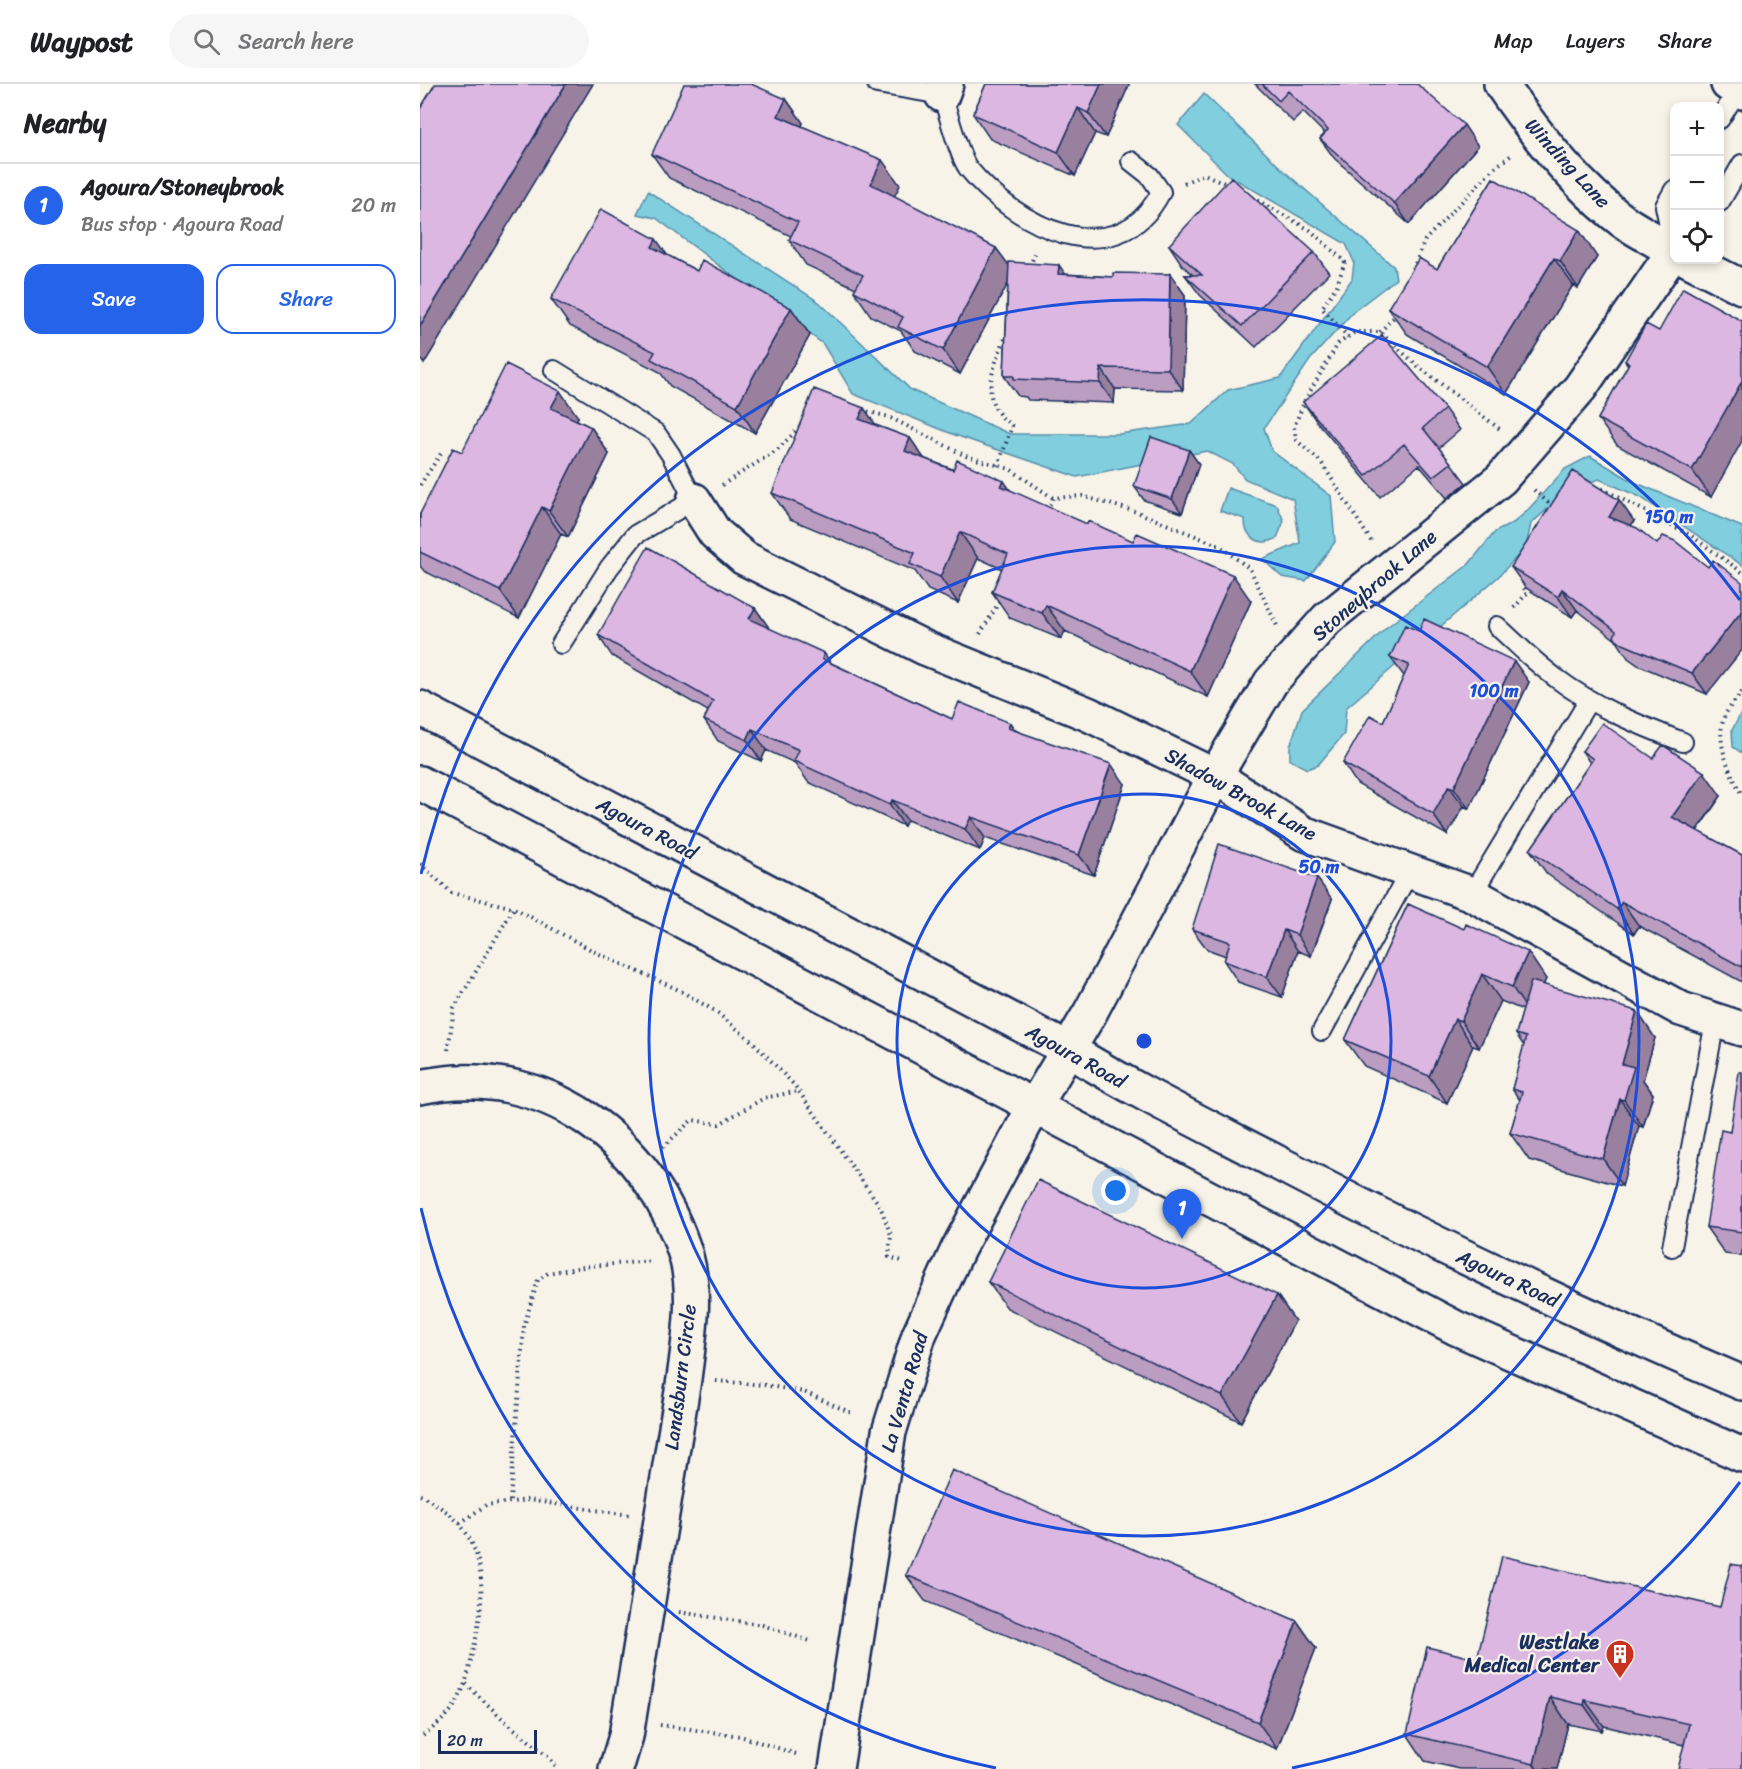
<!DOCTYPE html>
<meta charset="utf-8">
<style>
body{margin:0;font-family:Sriracha,sans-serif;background:#f6f6f6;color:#202124}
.controls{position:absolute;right:18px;top:18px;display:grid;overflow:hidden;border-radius:12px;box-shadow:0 3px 9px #0003}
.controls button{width:54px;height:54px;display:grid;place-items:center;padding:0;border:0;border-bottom:2px solid #e0e0e0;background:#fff;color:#202124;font:30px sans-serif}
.scale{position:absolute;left:18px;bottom:15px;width:99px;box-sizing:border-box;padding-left:6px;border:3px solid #1b2f5e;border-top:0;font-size:16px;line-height:21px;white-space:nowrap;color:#1b2f5e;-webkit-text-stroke:4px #f7f3e8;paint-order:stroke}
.you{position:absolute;left:696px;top:1107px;width:21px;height:21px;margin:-15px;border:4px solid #fff;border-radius:50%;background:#1a73e8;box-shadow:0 0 0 9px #1a73e833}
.badge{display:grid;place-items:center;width:39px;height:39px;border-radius:50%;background:#2563eb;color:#fff;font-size:20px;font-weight:700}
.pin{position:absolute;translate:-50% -50px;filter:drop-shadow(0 2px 3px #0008)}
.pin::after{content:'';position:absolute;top:32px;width:21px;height:18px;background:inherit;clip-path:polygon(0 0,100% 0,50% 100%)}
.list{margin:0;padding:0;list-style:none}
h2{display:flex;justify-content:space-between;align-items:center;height:78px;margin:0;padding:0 24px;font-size:26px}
h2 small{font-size:20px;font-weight:400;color:#757577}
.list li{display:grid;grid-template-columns:39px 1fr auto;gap:18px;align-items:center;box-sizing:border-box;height:84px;padding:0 24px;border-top:2px solid #e0e0e0}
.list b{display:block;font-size:22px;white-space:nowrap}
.list p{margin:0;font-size:20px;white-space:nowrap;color:#757577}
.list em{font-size:20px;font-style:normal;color:#757577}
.actions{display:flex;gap:12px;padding:18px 24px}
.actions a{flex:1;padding:14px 0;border:2px solid #2563eb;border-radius:18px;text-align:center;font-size:21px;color:#2563eb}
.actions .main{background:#2563eb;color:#fff}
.icon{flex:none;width:33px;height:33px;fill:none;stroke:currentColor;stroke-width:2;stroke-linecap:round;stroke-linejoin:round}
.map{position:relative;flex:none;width:1322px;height:1685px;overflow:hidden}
header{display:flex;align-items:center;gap:36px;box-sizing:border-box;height:84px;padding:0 30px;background:#fff;border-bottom:2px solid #e0e0e0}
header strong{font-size:28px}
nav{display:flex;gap:33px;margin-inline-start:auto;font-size:21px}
.search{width:420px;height:54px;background:#f6f6f6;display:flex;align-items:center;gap:15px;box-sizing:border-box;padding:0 21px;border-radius:33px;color:#757577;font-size:22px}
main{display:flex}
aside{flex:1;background:#fff}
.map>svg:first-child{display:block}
.water{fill:#80cede;stroke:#588eab;stroke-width:1.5}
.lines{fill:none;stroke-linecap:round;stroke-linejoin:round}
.service-casing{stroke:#1b2f5e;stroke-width:22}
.minor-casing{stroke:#1b2f5e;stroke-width:38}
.tertiary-casing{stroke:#1b2f5e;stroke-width:38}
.secondary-casing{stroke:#1b2f5e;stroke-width:38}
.path{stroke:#1b2f5e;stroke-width:4;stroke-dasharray:1.5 4.5;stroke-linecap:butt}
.service{stroke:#f7f3e8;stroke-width:18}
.minor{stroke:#f7f3e8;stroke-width:33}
.tertiary{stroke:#f7f3e8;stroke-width:33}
.secondary{stroke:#f7f3e8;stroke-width:33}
.wall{fill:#bc9dc2;stroke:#1b2f5e;stroke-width:1.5}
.shaded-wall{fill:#99809e;stroke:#1b2f5e;stroke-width:1.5}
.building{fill:#dbb7e1;stroke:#1b2f5e;stroke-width:1.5}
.ring{fill:none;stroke:#1d4ed8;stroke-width:3}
.labels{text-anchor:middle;stroke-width:4.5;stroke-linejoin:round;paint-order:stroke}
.street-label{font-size:20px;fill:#1b2f5e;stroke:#f7f3e8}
.poi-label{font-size:20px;font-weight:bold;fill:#1b2f5e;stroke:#f7f3e8;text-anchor:end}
.centre{fill:#1d4ed8;stroke:#f7f3e8;stroke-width:3}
.ring-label{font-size:18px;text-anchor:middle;font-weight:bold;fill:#1d4ed8;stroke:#f7f3e8;stroke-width:4.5;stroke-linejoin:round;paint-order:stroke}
</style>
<header>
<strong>Waypost</strong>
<div class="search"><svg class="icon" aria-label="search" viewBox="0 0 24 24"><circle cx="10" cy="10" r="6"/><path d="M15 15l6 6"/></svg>Search here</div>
<nav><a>Map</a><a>Layers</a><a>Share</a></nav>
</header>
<main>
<aside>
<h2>Nearby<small></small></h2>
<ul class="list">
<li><span class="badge">1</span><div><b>Agoura/Stoneybrook</b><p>Bus stop · Agoura Road</p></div><em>20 m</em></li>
</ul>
<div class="actions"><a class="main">Save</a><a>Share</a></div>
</aside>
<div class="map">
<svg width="1322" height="1685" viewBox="0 0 1322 1685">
<rect width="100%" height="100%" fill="#f7f3e8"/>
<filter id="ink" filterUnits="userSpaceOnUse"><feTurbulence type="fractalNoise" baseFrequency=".0167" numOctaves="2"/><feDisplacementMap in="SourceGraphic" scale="12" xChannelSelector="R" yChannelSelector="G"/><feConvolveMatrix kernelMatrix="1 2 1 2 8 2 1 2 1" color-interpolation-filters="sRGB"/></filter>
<g filter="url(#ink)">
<path class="water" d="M784,10L865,88L974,183L976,195L934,227L890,276L844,344L852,367L911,412L915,458L886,497L862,493L842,475L880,459L873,415L825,395L813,380L787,367L657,393L535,351L433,310L403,260L236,134L217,130L228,107L399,218L491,306L590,350H699L771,340L808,306L860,294L932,195L934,178L926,160L808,91L758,41Z
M1170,372L1214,398L1322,443V481L1220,413L1179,395L1146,408L1111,440L1106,463L1078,493L926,624L924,650L898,681L887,685L870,676V662L882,626L967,543L1048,481L1075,448L1093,439L1106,428L1145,385Z
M808,404L857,421L864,437L857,454C840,464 824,453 825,435L800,427Z
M1322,628V669L1313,663L1312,646Z"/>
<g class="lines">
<g class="service-casing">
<path id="service" d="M457,0L522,11C528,28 539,72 548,84C594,141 696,195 741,108L730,92L711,77
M1300,35L1318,6
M1254,106L1245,122L1254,166
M1300,118L1322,80
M134,286L236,349L251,371L274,416L215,451L189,484L141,560
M1077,542C1096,559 1115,579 1136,594C1174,623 1219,641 1263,658
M1052,810L1169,616
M902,947L990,787
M1252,1163L1295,938"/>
</g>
<g class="minor-casing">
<path id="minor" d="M1081,0C1115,50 1155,101 1203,137C1219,148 1238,157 1254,168
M522,11L526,0
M1269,176L1322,203
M274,416L295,449L324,474L505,564L668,630L795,692L883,749L1052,810L1261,925L1322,945
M0,1003C122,976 231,1056 266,1172C277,1211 269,1255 264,1295L206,1652L196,1685
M416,1685L469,1348L499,1251L538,1165L614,1023L670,929L795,692L851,598L907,535L1081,395L1160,304L1254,167"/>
</g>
<g class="tertiary-casing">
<path id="tertiary" d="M1308,0L1322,8"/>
</g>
<g class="secondary-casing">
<path id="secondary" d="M0,624L649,966C717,1008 789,1043 860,1080C1011,1159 1165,1232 1322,1299
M0,699L1036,1244L1322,1371"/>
</g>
<path class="path" d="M764,99L784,90L809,101
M832,113L890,146L925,178L917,201L902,224L928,253
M610,182L616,167
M993,185L1005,156L1074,84L1093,70
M960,248L976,231
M442,326L469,333L546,372L590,385L633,414
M578,382L592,342C555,315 574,284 587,249
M0,401L22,368
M302,401L357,366L382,341
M1176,404H1181L1270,451L1322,488
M1114,406L1133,423
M627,426L633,414L662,412L717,428L800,462L830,485L857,542
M951,457L901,378L876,356L874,343L885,316L918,260L935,248H960L999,283L1081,346
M1094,524L1107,509L1102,501L1105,496
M560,550L581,515
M1322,608C1317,615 1309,623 1305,631C1294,657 1310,689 1322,711
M0,780L32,809L94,824L175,868L259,906L295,927L334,959L375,1002L460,1122L471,1151L469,1173L485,1178
M28,966L34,924L94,824
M243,1063L272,1036L299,1040L344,1014L379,1007
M296,1297L344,1301L384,1308L434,1330
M0,1411C10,1415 18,1422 27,1428C72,1464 64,1522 52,1572C48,1592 42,1615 28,1630C20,1639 9,1647 0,1654
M90,1417L104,1242L118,1196L128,1189L169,1182L233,1177
M40,1439L66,1421L108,1416L209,1431
M259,1528L342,1541L393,1558
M46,1600L87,1639L129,1673L138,1685
M240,1641L320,1652L376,1670"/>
<use href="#service" class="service"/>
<use href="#minor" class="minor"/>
<use href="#tertiary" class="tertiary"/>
<use href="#secondary" class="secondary"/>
</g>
<path class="wall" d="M566,0H708L709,1L686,53L675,49L655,92L570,55L553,30Z
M835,0H997L1058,62L989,140L915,75L900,55L905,50L883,28L873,38Z
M366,15L383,39L382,42L480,101L474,112L576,164L589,182L645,190L693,193L750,190L765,211L763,306L695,305L694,319L608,316L606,313L598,312L584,292L588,199L540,290L495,267L481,247L451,232L434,207L436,204L386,181L369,156L371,152L249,94L232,70Z
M1073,94L1177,173L1158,204L1153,201L1086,310L987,250L968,224L1017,185Z
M749,161L894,168L909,189L836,263L780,211L765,191H773L763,182Z
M247,171L277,187L371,224L390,251L335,349L250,302L240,288L150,242L131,215Z
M1239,247L1291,413L1197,361L1178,335L1208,281L1205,277Z
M883,318L1025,325L1040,346L1019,364L1031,379L1046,399L1027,414L999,381L960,413L897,338Z
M158,333L157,336L171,343L189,370L148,453L141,450L99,534L4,487L0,482V430L42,368Z
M455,341L490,354L503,374L591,407L831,517L788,613L645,547L641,555L590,534L572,508L582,485L558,474L538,519L508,506L495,487L370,435L352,409Z
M769,366L779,380L762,429L724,416L714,402Z
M1214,437L1211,441L1287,610L1218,581L1208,574L1197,557L1157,526L1152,533L1106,504L1091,483Z
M335,524L349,544L411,579L532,635L590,639L595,646L705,700L674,791L565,754L560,766L487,736L484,742L388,698L375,679L346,666L341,677L298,657L284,636L288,627L192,572L178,551Z
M970,573L1109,598L1049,725L1044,722L1027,751L937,700L923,679L963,638L984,592Z
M1162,667L1233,674L1301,712L1277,747L1322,771V898L1219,842L1214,850L1127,790L1110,766L1170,679Z
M912,815L891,872L878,867L862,913L818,898L804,877L806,872L787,865L772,845Z
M988,820L1126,895L1123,901L1235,954L1223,996L1233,1010L1223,1043L1219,1042L1202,1102L1109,1076L1090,1049L1100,1016L1092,1005L1104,962L1096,950L1103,926L1081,917L1059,964L1053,962L1027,1019L944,982L925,956Z
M1322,988V1172L1305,1170L1286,1143L1310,1048Z
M568,1198L857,1211L875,1237L821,1338L587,1224Z
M1322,1482L1264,1661L1184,1642L1182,1647L1148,1640L1137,1685H1040L1005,1677L987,1650L1057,1575L1300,1523Z
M486,1491L877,1537L896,1564L857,1665L505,1517Z"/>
<path class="shaded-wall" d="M146,0H173L4,280L0,274V242Z
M681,0H708L709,1L686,53L668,29Z
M366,15L383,39L375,56L358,32Z
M658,24L675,49L655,92L638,68Z
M1044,41L1058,62L989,140L974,119Z
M462,76L480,101L468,125L451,100Z
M1159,146L1177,173L1158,204L1140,177Z
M236,155L255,182L232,163Z
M576,164L594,188L540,290L523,266Z
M1134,174L1153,201L1086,310L1067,283Z
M639,181L653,201L638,190Z
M750,190L765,211L763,306L748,285Z
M371,224L390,251L335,349L317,322Z
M681,284L695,305L694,319L680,299Z
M1322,297V357L1291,413L1272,386Z
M140,307L158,333L150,350L131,324Z
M444,324L462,350L439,335Z
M171,343L189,370L148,453L129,427Z
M490,354L508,380L485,367Z
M769,366L779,380L762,429L752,415Z
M584,397L602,423L581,402Z
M1199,416L1214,437L1203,453L1189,433Z
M122,423L141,450L99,534L80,507Z
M540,448L558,474L538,519L520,493Z
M813,491L831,517L788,613L770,587Z
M1142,505L1157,526L1152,533L1138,513Z
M626,521L645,547L641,555L622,529Z
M335,524L350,545L329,535Z
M1322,527V566L1287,610L1272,589Z
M404,569L419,590L402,575Z
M1094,577L1109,598L1049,725L1034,704Z
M590,639L605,659L588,644Z
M332,645L346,666L341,677L327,656Z
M691,680L705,700L674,791L659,771Z
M1284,688L1301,712L1269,757L1252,733Z
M1029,702L1044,722L1027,751L1013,730Z
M472,716L487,736L484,742L470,721Z
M551,733L565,754L560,766L545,745Z
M897,794L912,815L891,872L877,851Z
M1202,818L1219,842L1214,850L1197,825Z
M864,846L878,867L862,913L847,893Z
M1108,868L1126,895L1110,930L1092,903Z
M1062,890L1081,917L1059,964L1041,937Z
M1217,927L1235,954L1223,996L1233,1010L1223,1043L1204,1016L1202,980Z
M1035,935L1053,962L1027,1019L1009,992Z
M1200,1015L1219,1042L1202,1102L1183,1075Z
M857,1211L875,1237L821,1338L802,1312Z
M877,1537L896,1564L857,1665L838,1638Z
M1130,1613L1148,1640L1137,1685H1117L1114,1680Z
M1165,1616L1184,1642L1182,1647L1164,1621Z"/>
<path class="building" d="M15,0H146L0,242V25Z
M264,0H331L366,15L358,32L462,76L451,100L576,164L523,266L478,243L483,233L434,207L443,191L369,156L378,138L232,70Z
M566,0H681L668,29L658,24L638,68L553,30Z
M842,0H997L1044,41L974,119L900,55L908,46L868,7L859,17Z
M811,93L894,168L822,242L765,191H782L749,161Z
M1073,94L1159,146L1140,177L1134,174L1067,283L968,224L999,174L1017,185Z
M181,125L236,155L232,163L277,187L282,176L371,224L317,322L231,275L235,268L131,215Z
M589,178L639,181L638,190L693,193V189L750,190L748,285L681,284L680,299L594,295V292H584Z
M1263,204L1322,237V297L1272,386L1178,335L1209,279L1205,277L1226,240L1239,247Z
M962,251L1025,325L1003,344L1031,379L1013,393L984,360L946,392L883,318Z
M86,280L140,307L131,324L171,343L129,427L122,423L80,507L0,468V430L33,364L42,368Z
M394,305L444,324L439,335L490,354L485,367L533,386L537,376L584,397L581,402L667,440L668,437L713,457L717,449L813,491L770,587L626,521L622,529L572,508L588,470L540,448L520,493L490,480L495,469L352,409Z
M731,353L769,366L752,415L714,402Z
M1153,387L1199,416L1189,433L1217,444L1237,460L1243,452L1255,457L1288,483L1293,476L1322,498V527L1272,589L1203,560L1194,553L1196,547L1142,505L1138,513L1091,483Z
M228,463L335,524L329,535L404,569L402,575L532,635L539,618L590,639L588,644L691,680L659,771L551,733L545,745L472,716L470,721L374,677L379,666L332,645L327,656L284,636L293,617L178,551Z
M1004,535L1094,577L1034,704L1029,702L1013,730L923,679L950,631L963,638L989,581L970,573L985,541L999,547Z
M1182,639L1233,674L1243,661L1284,688L1252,733L1322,771V883L1202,818L1197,825L1110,766L1173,675L1162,667Z
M799,760L897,794L877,851L864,846L847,893L804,877L810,858L772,845Z
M988,820L1044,845L1046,840L1108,868L1092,903L1062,890L1041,937L1035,935L1009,992L925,956Z
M1111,897L1217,927L1202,980L1214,983L1204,1016L1200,1015L1183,1075L1090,1049L1102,1008L1092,1005L1106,953L1096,950Z
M1319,988H1322V1148L1286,1143L1301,1046L1310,1048Z
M618,1096L857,1211L802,1312L568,1198Z
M532,1386L877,1537L838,1638L486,1491Z
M1082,1472L1300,1523L1311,1480L1322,1482V1685H1258L1269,1640L1165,1616L1164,1621L1130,1613L1114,1680L987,1650L1007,1563L1057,1575Z"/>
</g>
<g class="ring">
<circle cx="724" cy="957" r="247"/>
<circle cx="724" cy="957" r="495"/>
<path d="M1320 1398A742 742 0 0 1 872 1684M576 1684A742 742 0 0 1 1 1124M1 790A742 742 0 0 1 1320 516"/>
</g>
<defs>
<g id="building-pin" transform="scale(1.5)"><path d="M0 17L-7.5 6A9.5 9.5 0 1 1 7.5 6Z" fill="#c8321e" stroke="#f7f3e8"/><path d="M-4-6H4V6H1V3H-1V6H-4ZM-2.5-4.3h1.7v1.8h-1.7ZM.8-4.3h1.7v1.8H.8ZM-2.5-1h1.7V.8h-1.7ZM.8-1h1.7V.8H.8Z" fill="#fff"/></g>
</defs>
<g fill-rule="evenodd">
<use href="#building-pin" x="1200" y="1570"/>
</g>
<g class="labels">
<g class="street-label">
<text transform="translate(1148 79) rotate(47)" y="7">Winding Lane</text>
<text transform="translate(954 501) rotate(-41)" y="7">Stoneybrook Lane</text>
<text transform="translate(821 710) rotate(29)" y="7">Shadow Brook Lane</text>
<text transform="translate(227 744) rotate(28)" y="7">Agoura Road</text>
<text transform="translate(656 972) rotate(29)" y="7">Agoura Road</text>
<text transform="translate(1088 1194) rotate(25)" y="7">Agoura Road</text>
<text transform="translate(260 1293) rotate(-83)" y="7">Landsburn Circle</text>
<text transform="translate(484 1308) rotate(-74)" y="7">La Venta Road</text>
</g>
<g class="poi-label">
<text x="1179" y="1565">Westlake<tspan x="1179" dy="23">Medical Center</tspan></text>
</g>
</g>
<circle cx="724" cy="957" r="9" class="centre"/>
<g class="ring-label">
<text x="1249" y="439">150 m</text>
<text x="1074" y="613">100 m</text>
<text x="899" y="789">50 m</text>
</g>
</svg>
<div class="controls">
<button>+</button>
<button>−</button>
<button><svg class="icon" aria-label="locate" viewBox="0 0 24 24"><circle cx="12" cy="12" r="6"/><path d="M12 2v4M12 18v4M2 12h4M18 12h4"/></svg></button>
</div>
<div class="scale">20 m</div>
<div class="you"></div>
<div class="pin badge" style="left:762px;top:1155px">1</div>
</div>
</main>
